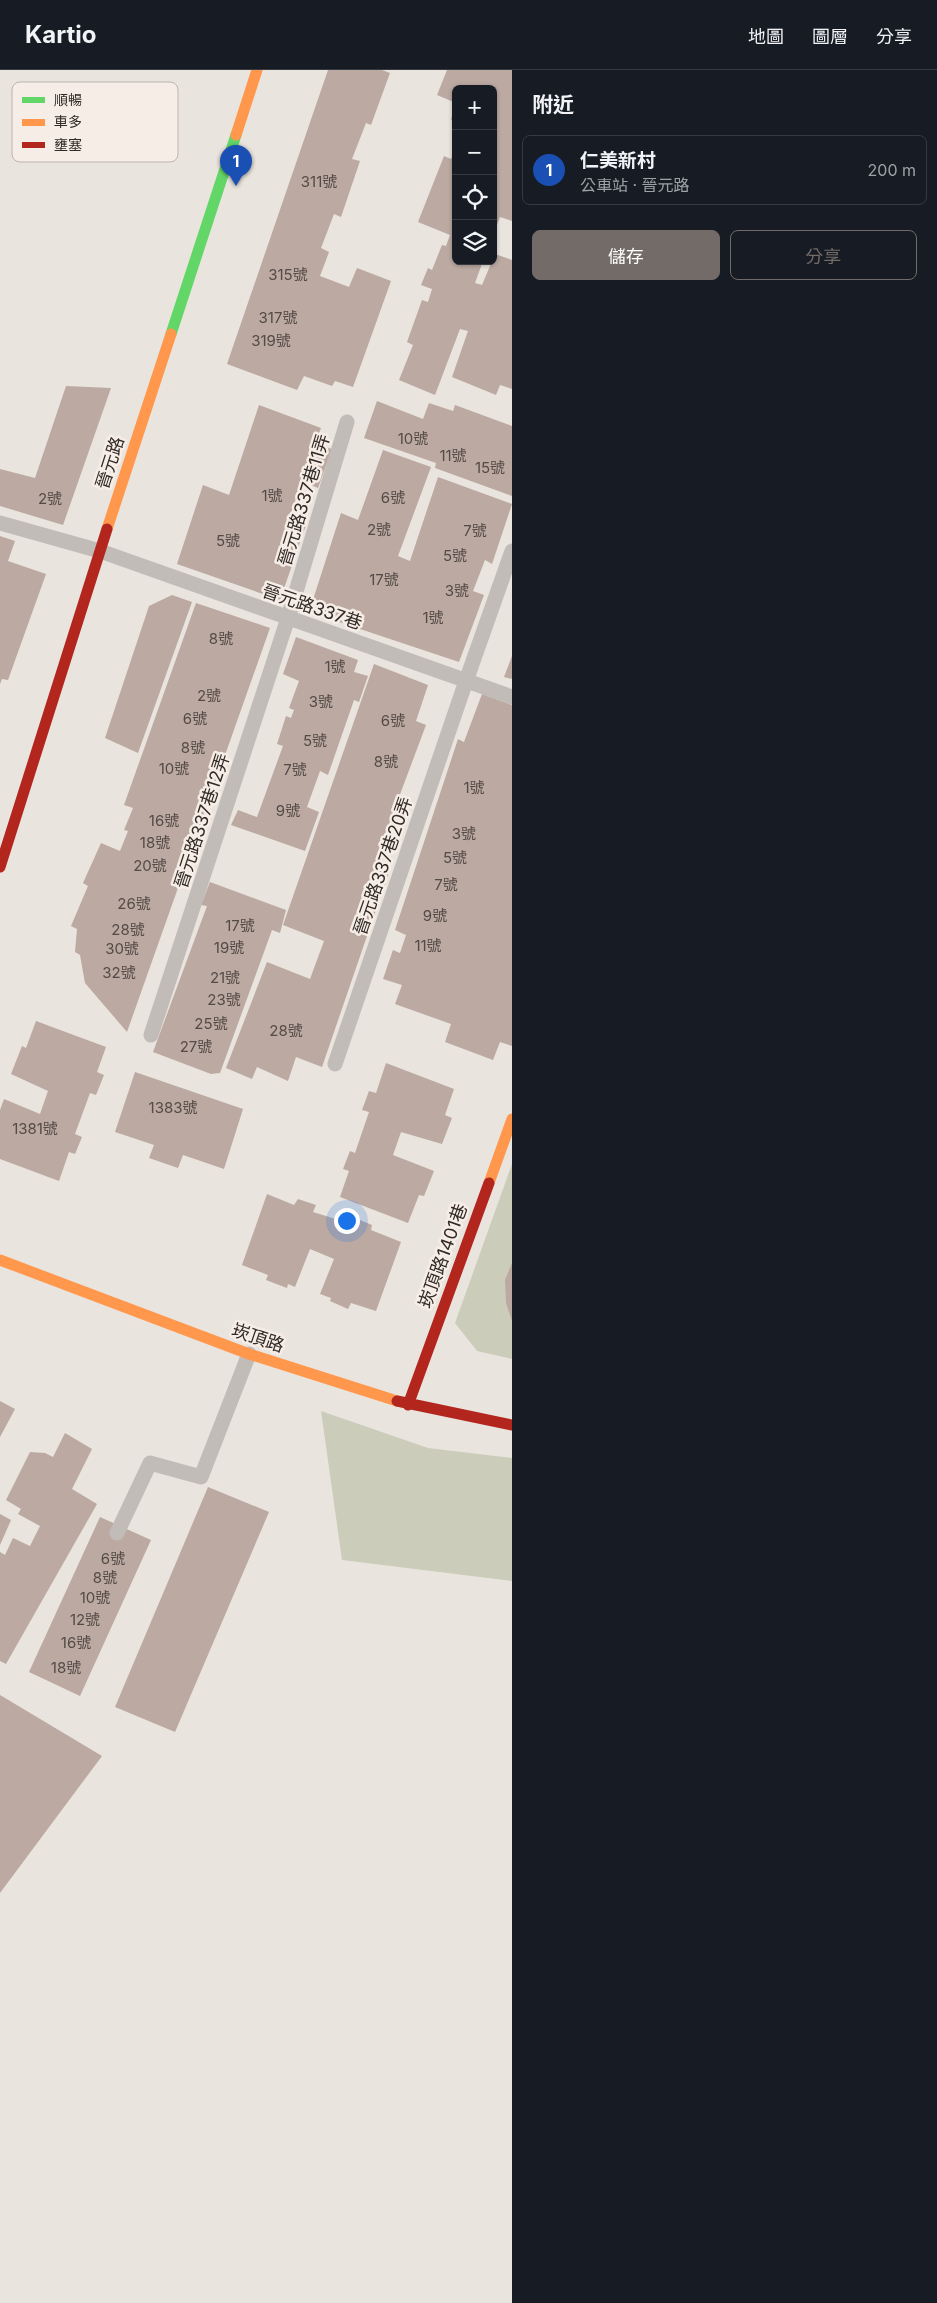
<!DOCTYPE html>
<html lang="zh-TW">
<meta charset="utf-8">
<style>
body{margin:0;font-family:Inter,"Noto Sans TC",sans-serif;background:#242831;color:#f1f3f6}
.controls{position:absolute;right:15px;top:15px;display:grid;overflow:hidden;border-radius:8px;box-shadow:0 1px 4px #0004}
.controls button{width:45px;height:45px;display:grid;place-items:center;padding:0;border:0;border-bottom:1px solid #363941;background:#171b24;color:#f1f3f6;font:25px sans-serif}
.you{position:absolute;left:346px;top:1150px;width:18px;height:18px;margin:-12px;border:4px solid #fff;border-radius:50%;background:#1a73e8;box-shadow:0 0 0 8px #1a73e833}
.badge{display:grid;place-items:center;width:32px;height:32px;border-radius:50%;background:#726b67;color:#fff;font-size:16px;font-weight:700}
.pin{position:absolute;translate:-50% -41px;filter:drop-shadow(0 1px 2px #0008)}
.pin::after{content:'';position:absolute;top:26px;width:18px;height:15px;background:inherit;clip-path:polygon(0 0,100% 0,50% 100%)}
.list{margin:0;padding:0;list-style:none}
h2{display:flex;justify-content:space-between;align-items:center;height:65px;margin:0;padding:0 20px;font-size:21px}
h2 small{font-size:16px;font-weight:400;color:#9ea1a6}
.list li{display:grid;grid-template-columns:32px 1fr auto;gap:15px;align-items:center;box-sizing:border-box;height:70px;margin:0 10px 10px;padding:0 10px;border:1px solid #363941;border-radius:8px}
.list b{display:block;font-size:19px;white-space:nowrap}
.list p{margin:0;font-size:16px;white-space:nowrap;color:#9ea1a6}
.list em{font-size:16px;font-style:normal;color:#9ea1a6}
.actions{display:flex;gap:10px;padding:15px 20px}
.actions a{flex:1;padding:11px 0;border:1px solid #726b67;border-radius:8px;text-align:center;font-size:18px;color:#726b67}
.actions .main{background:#726b67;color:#fff}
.icon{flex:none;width:28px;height:28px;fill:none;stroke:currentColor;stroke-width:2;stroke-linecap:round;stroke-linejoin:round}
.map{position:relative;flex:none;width:512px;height:2233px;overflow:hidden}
header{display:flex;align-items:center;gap:30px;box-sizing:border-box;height:70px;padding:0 25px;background:#171b24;border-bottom:1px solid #363941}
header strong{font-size:24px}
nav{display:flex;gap:28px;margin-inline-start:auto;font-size:18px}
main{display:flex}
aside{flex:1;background:#171b24}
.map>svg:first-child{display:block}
.green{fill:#cbcdba}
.building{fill:#bba9a2}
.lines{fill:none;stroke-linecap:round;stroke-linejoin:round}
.lane{stroke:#c2bcb8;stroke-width:15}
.fast{stroke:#63d668;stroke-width:11}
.slow{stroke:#ff974d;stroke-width:11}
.jam{stroke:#b3261e;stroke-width:11}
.labels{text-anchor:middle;stroke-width:5;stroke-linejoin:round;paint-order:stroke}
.number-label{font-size:15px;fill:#544a46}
.street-label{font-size:18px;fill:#322a27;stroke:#f6eee6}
.key{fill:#f6eee6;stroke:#bbb3ad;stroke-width:1}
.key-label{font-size:14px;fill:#322a27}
</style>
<header>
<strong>Kartio</strong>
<nav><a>地圖</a><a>圖層</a><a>分享</a></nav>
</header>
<main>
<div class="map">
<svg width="512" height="2233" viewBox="0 0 512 2233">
<rect width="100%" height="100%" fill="#eae4de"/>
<path class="green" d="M512,1094V1289L477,1281L455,1253Z
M321,1341L428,1378L512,1388V1511L342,1490Z"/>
<path class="building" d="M328,0H382L390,3L371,55L366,53L352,89L360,91L341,147L334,144L321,178L329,182L320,206L349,217L357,198L391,211L353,317L335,311L332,316L304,306L297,320L227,294Z
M447,0H512V151L500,147L493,165V19H456V33L437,25Z
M455,35H456V52L451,50Z
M456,76V191H483L475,213L482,215L495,184L512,190V319L500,315L496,325L452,307L468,261L460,259L435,325L399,310L413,275L407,272L422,230L428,232L432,219L421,215L428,198L432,200L442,175L446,176L450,165L418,152L444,86L451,89Z
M66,316L111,318L63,455L0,436V399L35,408Z
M377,331L423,349L429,333L453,341L455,335L512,356V426L435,398L436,393L364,368Z
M259,335L321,358L315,374L332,379L318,418L302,411L289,449L306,455L280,530L177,494L203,415L229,425Z
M383,380L431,397L398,486L410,491L438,407L512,434L492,494L485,490L473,521L484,525L459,592L309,542L341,443L358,450Z
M0,466L15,471L8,491L46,504L8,610L2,609L0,614Z
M172,525L192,532L138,683L105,668L149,536Z
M196,533L270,558L127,962L85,913L80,885L75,882L77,859L71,856L88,816L83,813L101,773L120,781L128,761L124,760L133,738L124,735Z
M296,567L358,590L354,602L368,606L359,632L354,630L328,705L320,701L307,737L319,742L305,781L231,755L238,740L257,747L283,676L277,674L286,646L291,648L294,640L289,638L299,611L283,604Z
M512,586V609L504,607Z
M374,594L428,615L416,651L426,655L384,767L388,769L379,795L390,799L322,997L296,987L288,1011L257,997L252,1009L226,998L267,892L310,909L324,871L283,855Z
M482,624L512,635V976L500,972L493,990L445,972L451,954L395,934L402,915L383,909L393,880L400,883L406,865L395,860L458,669L464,672Z
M210,812L286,840L280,863L272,860L220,1003L211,1004L153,982L207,836L201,835Z
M36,951L106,977L97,1002L104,1005L96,1025L90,1023L75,1064L82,1067L75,1084L69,1082L59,1111L0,1089V1040L4,1029L40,1044L48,1021L11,1004L22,976L26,978Z
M386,993L454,1019L445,1045L452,1048L442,1074L401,1062L393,1085L434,1101L424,1126L419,1125L408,1153L340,1127L349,1101L343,1099L350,1081L355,1083L369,1042L362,1040L369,1021L376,1023Z
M135,1002L243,1039L224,1099L183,1085L178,1098L149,1088L154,1075L115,1062Z
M267,1124L294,1135L298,1129L316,1135L313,1142L352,1154L355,1148L372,1155L371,1160L401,1172L376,1241L351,1233L348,1239L330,1231L331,1228L320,1224L334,1189L310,1179L295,1217L288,1214L287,1218L266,1210L268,1205L242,1195Z
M512,1193V1251L506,1233L505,1210Z
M0,1331L15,1339L0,1367Z
M65,1363L92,1379L72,1419L97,1434L6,1594L0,1591V1482L5,1485L13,1468L30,1476L40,1456L18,1444L21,1439L6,1430L30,1382L45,1383L53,1387Z
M208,1417L269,1442L175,1662L115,1637Z
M0,1444L11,1450L0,1475Z
M100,1447L151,1470L80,1626L29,1602Z
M0,1625L102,1686L0,1823Z"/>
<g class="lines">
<path class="lane" d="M0,453L100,481L512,627
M151,965L288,548L347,352
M335,994L466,611L512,481
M117,1463L150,1393L201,1407L249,1284"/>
<path class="fast" d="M171,264L236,65"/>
<path class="slow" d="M236,65L257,0
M107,459L171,264
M489,1113L512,1049
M0,1190L249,1284L397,1331"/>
<path class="jam" d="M0,797L107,459
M397,1331L512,1355
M408,1335L489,1113"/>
</g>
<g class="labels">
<g class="number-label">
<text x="319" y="117">311號</text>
<text x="288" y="210">315號</text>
<text x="278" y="253">317號</text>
<text x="271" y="276">319號</text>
<text x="413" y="374">10號</text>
<text x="453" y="391">11號</text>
<text x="490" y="403">15號</text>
<text x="272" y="431">1號</text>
<text x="393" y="433">6號</text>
<text x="50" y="434">2號</text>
<text x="379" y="465">2號</text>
<text x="475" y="466">7號</text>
<text x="228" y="476">5號</text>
<text x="455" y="491">5號</text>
<text x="384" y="515">17號</text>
<text x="457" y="526">3號</text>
<text x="433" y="553">1號</text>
<text x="221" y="574">8號</text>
<text x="335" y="602">1號</text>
<text x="209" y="631">2號</text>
<text x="321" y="637">3號</text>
<text x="195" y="654">6號</text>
<text x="393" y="656">6號</text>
<text x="315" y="676">5號</text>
<text x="193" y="683">8號</text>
<text x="386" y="697">8號</text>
<text x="174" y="704">10號</text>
<text x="295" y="705">7號</text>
<text x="474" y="723">1號</text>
<text x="288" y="746">9號</text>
<text x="164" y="756">16號</text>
<text x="464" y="769">3號</text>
<text x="155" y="778">18號</text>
<text x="455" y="793">5號</text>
<text x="150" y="801">20號</text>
<text x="446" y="820">7號</text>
<text x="134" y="839">26號</text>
<text x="435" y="851">9號</text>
<text x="240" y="861">17號</text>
<text x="128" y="865">28號</text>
<text x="428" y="881">11號</text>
<text x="229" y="883">19號</text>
<text x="122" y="884">30號</text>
<text x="119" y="908">32號</text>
<text x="225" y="913">21號</text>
<text x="224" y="935">23號</text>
<text x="211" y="959">25號</text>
<text x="286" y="966">28號</text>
<text x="196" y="982">27號</text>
<text x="173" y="1043">1383號</text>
<text x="35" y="1064">1381號</text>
<text x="113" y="1494">6號</text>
<text x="105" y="1513">8號</text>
<text x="95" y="1533">10號</text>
<text x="85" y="1555">12號</text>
<text x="76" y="1578">16號</text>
<text x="66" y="1603">18號</text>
</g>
<g class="street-label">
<text transform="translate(110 393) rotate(-72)" y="6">晉元路</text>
<text transform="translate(304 430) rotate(-73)" y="6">晉元路337巷11弄</text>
<text transform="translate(312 537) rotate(19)" y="6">晉元路337巷</text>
<text transform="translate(202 751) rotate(-72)" y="6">晉元路337巷12弄</text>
<text transform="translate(383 796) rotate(-71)" y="6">晉元路337巷20弄</text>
<text transform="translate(443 1186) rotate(-70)" y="6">崁頂路1401巷</text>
<text transform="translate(258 1268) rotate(19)" y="6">崁頂路</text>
</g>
</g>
<rect x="12" y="12" width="166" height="80" rx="8" class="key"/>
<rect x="22" y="27" width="23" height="6" fill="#63d668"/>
<rect x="22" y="49" width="23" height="7" fill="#ff974d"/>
<rect x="22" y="72" width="23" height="6" fill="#b3261e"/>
<g class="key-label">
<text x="54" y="35">順暢</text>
<text x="54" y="57">車多</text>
<text x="54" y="80">壅塞</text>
</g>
</svg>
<div class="controls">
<button>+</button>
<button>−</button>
<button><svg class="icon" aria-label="locate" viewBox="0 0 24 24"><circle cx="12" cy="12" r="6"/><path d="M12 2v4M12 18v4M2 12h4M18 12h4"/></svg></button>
<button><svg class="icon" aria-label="layers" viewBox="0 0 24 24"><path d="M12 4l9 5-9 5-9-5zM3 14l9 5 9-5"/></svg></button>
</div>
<div class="you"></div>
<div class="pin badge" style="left:236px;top:116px;background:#1a4fb4">1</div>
</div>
<aside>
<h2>附近<small></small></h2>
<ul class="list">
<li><span class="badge" style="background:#1a4fb4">1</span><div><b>仁美新村</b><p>公車站 · 晉元路</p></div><em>200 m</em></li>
</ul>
<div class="actions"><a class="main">儲存</a><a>分享</a></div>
</aside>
</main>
